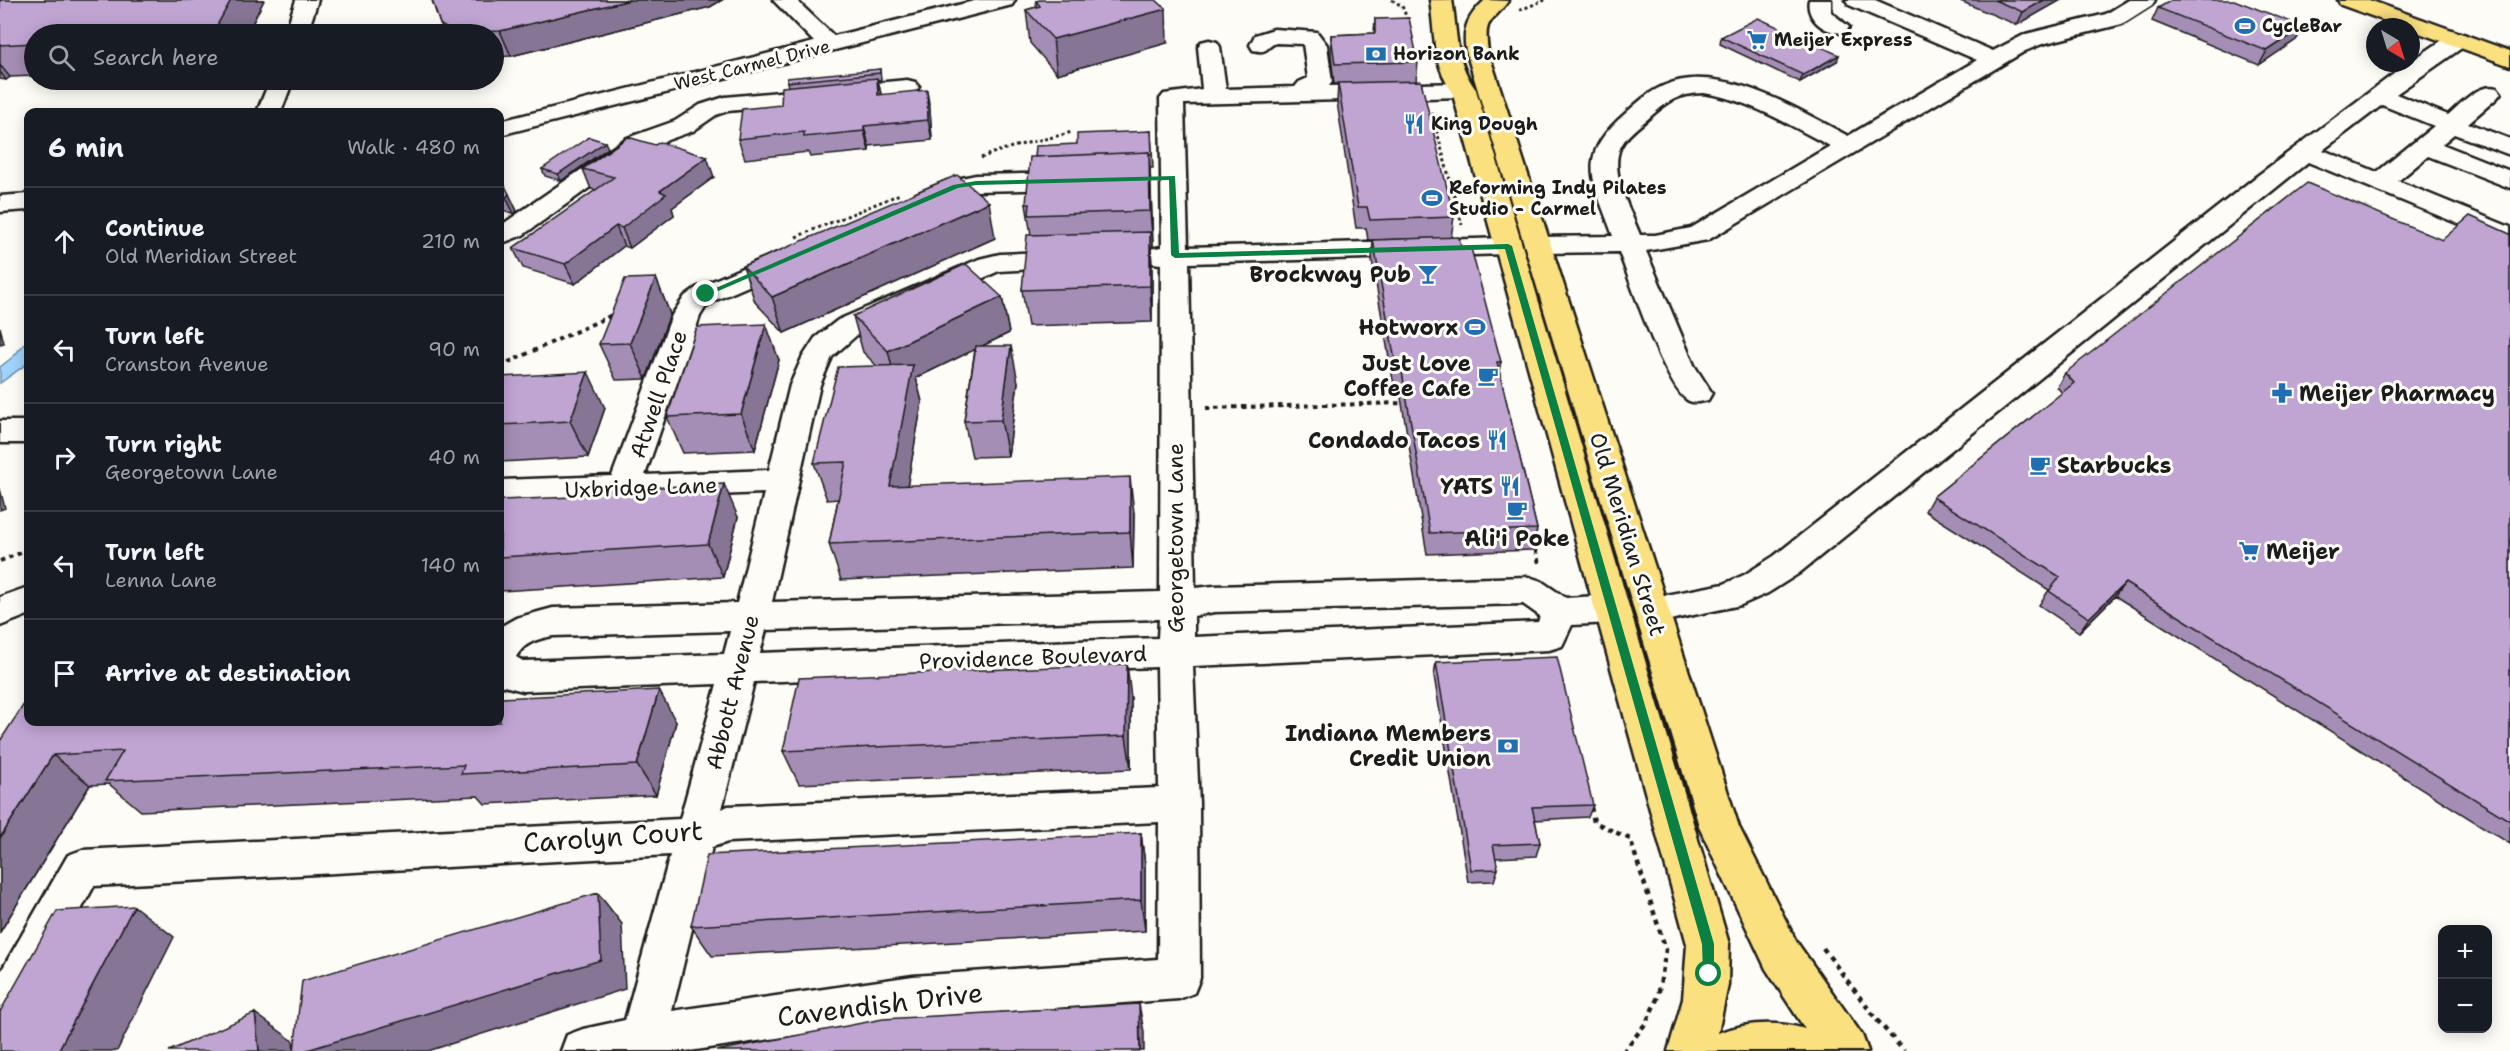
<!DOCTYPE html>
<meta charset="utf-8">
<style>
body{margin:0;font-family:"Shantell Sans",sans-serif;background:#20242c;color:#f1f3f6}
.controls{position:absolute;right:18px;bottom:18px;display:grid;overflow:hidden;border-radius:12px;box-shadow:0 3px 15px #0003}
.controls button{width:54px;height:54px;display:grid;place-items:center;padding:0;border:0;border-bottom:2px solid #363941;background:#171b24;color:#f1f3f6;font:30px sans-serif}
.compass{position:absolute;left:2366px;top:18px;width:54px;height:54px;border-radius:50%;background:#171b24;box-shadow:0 3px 15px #0003;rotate:142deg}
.stop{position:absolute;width:18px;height:18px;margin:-14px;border:4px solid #0b8043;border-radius:50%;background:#fff}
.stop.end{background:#0b8043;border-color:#fff;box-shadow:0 2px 6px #0008}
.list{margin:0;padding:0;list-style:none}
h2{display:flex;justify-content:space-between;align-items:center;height:78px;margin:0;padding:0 24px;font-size:26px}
h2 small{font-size:20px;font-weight:400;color:#9ea1a6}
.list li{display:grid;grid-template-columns:39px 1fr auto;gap:18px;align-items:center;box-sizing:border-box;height:108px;padding:0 24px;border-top:2px solid #363941}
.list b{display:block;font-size:22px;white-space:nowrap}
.list p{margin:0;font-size:20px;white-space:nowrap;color:#9ea1a6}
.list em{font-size:20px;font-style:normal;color:#9ea1a6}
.icon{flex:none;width:33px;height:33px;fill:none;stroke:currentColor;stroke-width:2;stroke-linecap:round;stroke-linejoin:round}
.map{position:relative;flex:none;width:2510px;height:1051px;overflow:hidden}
.search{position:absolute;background:#171b24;box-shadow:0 3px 15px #0003;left:24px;top:24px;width:480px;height:66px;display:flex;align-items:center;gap:15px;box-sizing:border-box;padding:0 21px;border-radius:33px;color:#9ea1a6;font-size:22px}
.panel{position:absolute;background:#171b24;box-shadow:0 3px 15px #0003;left:24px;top:108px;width:480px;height:618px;border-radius:12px}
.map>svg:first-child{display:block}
.water{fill:#a0d4fe;stroke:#6b8aa4;stroke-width:1.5}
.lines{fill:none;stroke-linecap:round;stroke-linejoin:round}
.minor-casing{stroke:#1c1c1c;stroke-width:5}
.major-casing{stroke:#1c1c1c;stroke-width:5}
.path-far2{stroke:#1c1c1c;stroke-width:3;stroke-dasharray:3 3;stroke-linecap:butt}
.path-far1{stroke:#1c1c1c;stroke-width:4;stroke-dasharray:4.5 4.5;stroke-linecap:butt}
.path{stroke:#1c1c1c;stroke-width:4.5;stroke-dasharray:5 5;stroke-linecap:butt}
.minor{fill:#fdfcf7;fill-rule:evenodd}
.major{fill:#fbe080;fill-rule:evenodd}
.wall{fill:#a58eb5;stroke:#1c1c1c;stroke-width:1.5}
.shaded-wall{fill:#867494;stroke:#1c1c1c;stroke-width:1.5}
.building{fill:#c0a5d3;stroke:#1c1c1c;stroke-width:1.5}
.route{fill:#0b8043}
.labels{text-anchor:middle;stroke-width:6;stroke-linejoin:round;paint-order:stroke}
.far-poi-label{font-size:18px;font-weight:bold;fill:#1c1c1c;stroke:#fdfcf7;text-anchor:start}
.far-street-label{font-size:18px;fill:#1c1c1c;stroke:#fdfcf7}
.poi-label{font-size:22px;font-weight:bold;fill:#1c1c1c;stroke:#fdfcf7;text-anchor:end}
.street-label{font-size:22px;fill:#1c1c1c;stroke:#fdfcf7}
.near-street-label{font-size:27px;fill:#1c1c1c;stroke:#fdfcf7}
</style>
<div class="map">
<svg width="2510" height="1051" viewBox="0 0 2510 1051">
<rect width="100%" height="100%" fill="#fdfcf7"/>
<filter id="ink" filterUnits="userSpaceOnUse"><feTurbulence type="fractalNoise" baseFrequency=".0167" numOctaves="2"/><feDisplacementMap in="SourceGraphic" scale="12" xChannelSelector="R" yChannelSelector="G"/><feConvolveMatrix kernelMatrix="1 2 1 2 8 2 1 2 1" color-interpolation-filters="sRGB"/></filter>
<g filter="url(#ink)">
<path class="water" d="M28,339V363L0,383V367L14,356Z"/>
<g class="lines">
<g class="minor-casing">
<path id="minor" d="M296,0H318L307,34H285Z
M773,0H796L834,36L978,0H1015L1012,5L500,135V121L814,42Z
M1809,0H1831V12L1849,27L1846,32C1828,36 1805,20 1809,0Z
M1846,0H1875L1993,51L2026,34L2106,14L2129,0H2155L2152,5L2122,24L2042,44L2025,51L1708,240L1646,251L1694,365L1712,393L1708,400C1700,402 1692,404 1686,399C1665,384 1630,281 1619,252L1537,253L1527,251L1524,245L1527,239L1537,237L1613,236C1593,179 1574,158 1626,113C1637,103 1649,92 1663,86C1720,60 1798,110 1848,136L1977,60L1849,5ZM1704,93C1750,100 1789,125 1830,146L1691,228L1655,235H1640C1631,211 1608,172 1621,146C1627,134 1641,125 1650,117C1669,100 1678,94 1704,93Z
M1274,29L1317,32L1327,45L1332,82L1329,86L1464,83L1472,85L1476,90L1472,95L1464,97L1184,104L1188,247L1508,238L1518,240L1521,246L1518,252L1508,254L1189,263L1195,588L1214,586L1529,577L1541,581L1566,598L1611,595L1623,599L1628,609L1623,619L1611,623L1572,625L1562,646L1549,650L1193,666L1199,804L1200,978L1194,993L1179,999L913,1018L689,1051H561L567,1035L583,1029L625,1020L670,855L94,886L15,1030L0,1036V973L68,855L82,850L680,819L717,684L523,691L500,685V627L516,618L553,608L737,603L764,493L500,504V480L612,476L672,315L685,296L696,288L777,253L787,251L797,253L801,259L797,265L716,300L705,308L700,316L645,475L769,470L790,385L802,358L815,338L838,320L979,259L1000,254L1069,251L1079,253L1083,259L1079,265L1069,267L999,271L858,334L832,357L820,385L772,602L1160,592L1161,264L1143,262L1139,256L1143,250L1162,247L1160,99L1164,94L1202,89L1198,47L1201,42L1209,40L1217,42L1220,47L1226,89L1295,87L1299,82L1308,78L1303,44L1276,43C1265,47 1269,54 1253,50L1250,45L1255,35ZM1523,604L1540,616L1538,622L1194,637V616L1214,612ZM1159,619L1158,638L760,653L766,630ZM730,631L724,654L523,661L516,657C525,642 537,639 553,636ZM1157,667L1159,788L728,806L722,809L754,682ZM1159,822L1158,959L913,976L672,1011L712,847L728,842Z
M2458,33L2466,35L2469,40L2466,45L2396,94L2448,115C2462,103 2478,83 2497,88L2501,93L2497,98L2468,123L2510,139V155L2454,134L2442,144L2510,171V188L2428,156L2398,181L2510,227V245L2308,162L1798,574L1768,593L1741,605L1651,624L1639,620L1634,610L1639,600L1724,584L1744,575L1774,556L2257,176L2407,64L2450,35ZM2382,105L2434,126L2377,172L2323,150Z
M270,80H293L281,112H257Z
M907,80L915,82L919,87L915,92L728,111L716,115L693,131L645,148L523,235L500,244V226L627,138L675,121L700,105L725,97Z
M1072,173L1081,176L1085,181L1081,186L1072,189L976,191C956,194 936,211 916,206L912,200L916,194L947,181L976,175Z
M28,194V210L0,212V196Z
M0,421H28V443H0Z
M28,587V615L0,626V597Z"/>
</g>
<g class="major-casing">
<path id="major" d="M1430,0H1452C1458,36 1454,58 1476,90L1729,944L1728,985L1718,1033C1747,1022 1776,1021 1805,1029L1766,969L1700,829L1466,51C1462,28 1468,16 1485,0L1508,1C1492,24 1483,17 1488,51L1739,827L1796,941L1862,1035L1868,1051H1668L1683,999L1687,944L1452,91C1432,64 1435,32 1430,0Z
M2338,0H2369L2510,51V66L2411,30V27H2402L2341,5Z"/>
</g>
<path class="path-far2" d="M1392,0L1402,6L1408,21
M1520,10L1545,0
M1432,113L1462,225
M981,158C1010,145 1041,141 1072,132
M796,237L900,194"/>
<path class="path-far1" d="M500,366L612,315
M1206,408L1405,403
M1533,541L1539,563
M0,561L28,550"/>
<path class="path" d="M1591,807L1594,822L1630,839L1666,950L1658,997L1646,1023L1624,1051
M1823,948L1876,1019L1904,1051"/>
<use href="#minor" class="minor"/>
<use href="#major" class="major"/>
</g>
<path class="wall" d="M0,0H264L247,34H34V76L10,77L6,80L0,79Z
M432,0H722L710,7L511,56L494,57V34H445L440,24Z
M1958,0H2061L2017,25Z
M1036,1L1167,43L1057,74L1030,43L1026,10L1036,7Z
M2158,8L2304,27L2296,40L2259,65L2152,21Z
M1375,19L1418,62L1416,81L1454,217L1451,238L1368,240L1366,228H1356L1337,102L1338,84H1334L1331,55V35L1374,33Z
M1721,37L1837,61L1800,82L1720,44Z
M880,69L881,80H878L881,94L930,110L932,140L869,146V151L810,157L808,152L745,159L738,139L781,105L788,87L787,82Z
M1151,131L1153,168H1150L1153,247H1151L1152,268V322L1028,326L1022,290L1031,235L1026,204L1035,157L1077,144Z
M608,148L561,181L545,176L542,169Z
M583,169L714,177L672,208L674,215L630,248L624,246L575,284L523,268L513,248L596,190L591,189Z
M500,176L517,211L514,214L500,209Z
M2510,234V844L2115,596L2079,632L2039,605L2049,590L1925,511L1933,497L2062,393L2057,387L2065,373Z
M995,238L784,333L755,302L743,266Z
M1373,240L1461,248L1501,362L1499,371L1537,529L1533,550L1427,554L1399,386H1394L1372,261Z
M656,278L670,314L646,379L616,380L599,344Z
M1002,297L1009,333L982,346L1018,382L1008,456L972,457L964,421L975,349L916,378L922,402L907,486L1134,513L1133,568L841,580L829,544L838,499L827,500L814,463L877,366L863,352L853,316Z
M779,360L755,450L683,453L667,417Z
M500,377L605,408L588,457L500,462Z
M500,500L738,517L723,577L500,591Z
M1436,662L1593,805L1588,817L1535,820L1540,843L1536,856L1495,858L1498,869L1494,881L1468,882L1434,676Z
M1131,698V769L799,784L783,751Z
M676,722L656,795L485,804L478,796L141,811L109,784L90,785L0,932V741Z
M1141,833L1145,865V931L712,956L691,926Z"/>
<path class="shaded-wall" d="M231,0H264L247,34H212Z
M630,0H722L710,7L511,56L500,31Z
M2044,0H2061L2017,25L2023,12Z
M1166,9L1167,43L1057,74L1053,39Z
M2304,27L2296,40L2259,65L2267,51Z
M1839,55L1837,61L1800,82L1803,75Z
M0,65L10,77L6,80L0,72Z
M877,78L882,98L878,95Z
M927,90L930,110L932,140L928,120Z
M864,126L869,146V151L864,131Z
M605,142L608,148L561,181L558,174Z
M1149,152L1151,188L1153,247L1150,211Z
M707,157L714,177L672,208L674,215L630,248L622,228L660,191Z
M509,194L517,211L514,214L506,197Z
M989,202L995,238L784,333L772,297Z
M616,226L624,246L575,284L565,264Z
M1150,232L1152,268V322L1150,286Z
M656,278L670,314L646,379L630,343Z
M1002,297L1009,333L916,378L922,402L901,522L890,486L897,387L888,351Z
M766,324L779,360L755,450L741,414Z
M0,327L4,343L0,344Z
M1011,346L1018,382L1008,456L1001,420Z
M588,372L605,408L588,457L570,421Z
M1130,477L1134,513L1133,568L1130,532Z
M724,484L738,517L723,577L708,544Z
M0,489L5,508L0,510Z
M2125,583L2115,596L2079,632L2089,618Z
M1127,664L1131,698V769L1126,736Z
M659,690L676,722L656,795L637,765Z
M53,755L90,785L0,932V838Z
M1141,833L1145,865V931L1141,900Z
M598,893L622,924L625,989L428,1051H304Z
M134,906L174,937L117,1051H58Z
M1139,1004L1144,1032V1051H1140Z
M255,1013L293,1041L294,1051H259Z"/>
<path class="building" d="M0,0H231L212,34H34V43L0,45Z
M432,0H630L500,31L464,33L449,30L440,24Z
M1040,0H1156L1166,9L1053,39L1026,10L1040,6L1036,1Z
M1994,0H2044L2023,12Z
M2172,0H2234L2304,27L2267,51L2158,8Z
M1409,18L1418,62L1335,64L1331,35L1375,33V19Z
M1758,18L1839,55L1803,75L1721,37Z
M880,69V73L787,82V78Z
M877,78L878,95L927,90L928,120L864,126V131L804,137V132L738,139L742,109L781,105L782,87Z
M1421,81L1454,217L1370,220L1367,207H1358L1338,83Z
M1151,131L1152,154H1149V152L1035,157L1036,146L1077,144V134Z
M589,137L605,142L558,174L542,169Z
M628,137L655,145L660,142L707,157L660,191L666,194L622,228L616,226L565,264L513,248L614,177L583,169Z
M1149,152L1150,211L1029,215L1030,204H1026L1030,157Z
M957,175L989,202L772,297L743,266Z
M500,176L509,194L506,197L500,195Z
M2307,183L2442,240L2470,216L2510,234V821L2125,583L2089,618L2049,591L2060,577L1933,497L2074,383L2065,373Z
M1150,232V286L1022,290L1027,235Z
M1459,237L1461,248H1471L1501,362H1497L1537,529L1430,533L1401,366H1396L1373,240Z
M966,264L1002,297L888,351L853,316Z
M656,278L630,343L599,344L625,279Z
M766,324L741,414L667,417L697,327Z
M976,346H1011L1001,420L964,421Z
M913,365L890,486L1130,477V532L829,544L846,462L814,463L838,367Z
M588,372L570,421L500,425V377Z
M724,484L708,544L500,557V500L573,497L575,491Z
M1557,657L1593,805L1532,807L1540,843L1493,845L1498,869L1471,870L1436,662Z
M1127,664L1126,736L783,751L799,678Z
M659,690L637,765L461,774L464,765L105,781L123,751L53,755L0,838V741L28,698V722H500V698Z
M1141,833V900L691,926L707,855Z
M598,893L601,960L304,1051H294L302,981Z
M134,906L58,1051H0V1012L57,911Z
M1139,1004L1140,1051H716L883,1019Z
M255,1013L259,1051H169Z"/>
</g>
<path class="route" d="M1175,176L1179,253L1508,244L1512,246L1714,944V978L1709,980L1705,978L1703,974L1702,944L1505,249L1175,258L1171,255L1169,180L976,185L958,188L709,295L702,294L953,185L976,181Z"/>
<defs>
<g id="stadium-bare" transform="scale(1.62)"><path d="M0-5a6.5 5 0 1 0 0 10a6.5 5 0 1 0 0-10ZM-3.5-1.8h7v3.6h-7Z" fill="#1f6fb2" stroke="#fdfcf7" stroke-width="2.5" paint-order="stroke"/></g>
<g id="supermarket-bare" transform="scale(1.62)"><path d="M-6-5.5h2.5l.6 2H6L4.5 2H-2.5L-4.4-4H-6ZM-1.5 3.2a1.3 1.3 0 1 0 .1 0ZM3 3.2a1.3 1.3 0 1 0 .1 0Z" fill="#1f6fb2" stroke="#fdfcf7" stroke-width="2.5" paint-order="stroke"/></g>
<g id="bank-bare" transform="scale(1.62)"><path d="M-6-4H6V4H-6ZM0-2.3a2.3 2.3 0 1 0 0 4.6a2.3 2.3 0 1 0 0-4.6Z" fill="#1f6fb2" stroke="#fdfcf7" stroke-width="2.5" paint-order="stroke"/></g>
<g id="restaurant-bare" transform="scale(1.62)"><path d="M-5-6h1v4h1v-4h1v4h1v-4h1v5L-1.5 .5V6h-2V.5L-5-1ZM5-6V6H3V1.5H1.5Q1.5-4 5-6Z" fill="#1f6fb2" stroke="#fdfcf7" stroke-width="2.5" paint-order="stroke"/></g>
<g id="bar-bare" transform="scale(1.62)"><path d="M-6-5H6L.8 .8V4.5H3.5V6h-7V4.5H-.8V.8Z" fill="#1f6fb2" stroke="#fdfcf7" stroke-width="2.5" paint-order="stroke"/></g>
<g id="cafe-bare" transform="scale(1.62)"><path d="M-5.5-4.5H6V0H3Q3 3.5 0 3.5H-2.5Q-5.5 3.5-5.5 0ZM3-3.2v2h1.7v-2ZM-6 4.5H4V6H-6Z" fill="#1f6fb2" stroke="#fdfcf7" stroke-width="2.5" paint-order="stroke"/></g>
<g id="pharmacy-bare" transform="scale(1.62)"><path d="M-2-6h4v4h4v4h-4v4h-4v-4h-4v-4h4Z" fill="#1f6fb2" stroke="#fdfcf7" stroke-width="2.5" paint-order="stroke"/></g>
</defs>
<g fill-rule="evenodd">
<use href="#stadium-bare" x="2245" y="26"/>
<use href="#supermarket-bare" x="1757" y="40"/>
<use href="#bank-bare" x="1376" y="54"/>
<use href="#restaurant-bare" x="1414" y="124"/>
<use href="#stadium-bare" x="1432" y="198"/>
<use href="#bar-bare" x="1428" y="274"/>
<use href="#stadium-bare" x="1475" y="327"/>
<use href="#cafe-bare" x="1488" y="376"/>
<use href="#pharmacy-bare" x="2282" y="393"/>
<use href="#restaurant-bare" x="1497" y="440"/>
<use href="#cafe-bare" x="2040" y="465"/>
<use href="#restaurant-bare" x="1510" y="486"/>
<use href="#cafe-bare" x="1517" y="510"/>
<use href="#supermarket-bare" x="2249" y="551"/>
<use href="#bank-bare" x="1508" y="746"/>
</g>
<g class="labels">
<g class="far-poi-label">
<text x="2262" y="32">CycleBar</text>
<text x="1774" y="46">Meijer Express</text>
<text x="1393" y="60">Horizon Bank</text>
<text x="1431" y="130">King Dough</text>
<text x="1449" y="194">Reforming Indy Pilates<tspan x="1449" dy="21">Studio - Carmel</tspan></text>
</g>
<g class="far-street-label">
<text transform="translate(752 65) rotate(-14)" y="6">West Carmel Drive</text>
</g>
<g class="poi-label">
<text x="1411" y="282">Brockway Pub</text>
<text x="1458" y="335">Hotworx</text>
<text x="1471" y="371">Just Love<tspan x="1471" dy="25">Coffee Cafe</tspan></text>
<text x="2299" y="401" text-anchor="start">Meijer Pharmacy</text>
<text x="1480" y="448">Condado Tacos</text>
<text x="2057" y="473" text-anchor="start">Starbucks</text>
<text x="1493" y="494">YATS</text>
<text x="1517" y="546" text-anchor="middle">Ali'i Poke</text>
<text x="2266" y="559" text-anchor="start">Meijer</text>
<text x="1491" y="741">Indiana Members<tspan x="1491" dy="25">Credit Union</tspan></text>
</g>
<g class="street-label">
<text transform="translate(658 394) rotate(-71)" y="8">Atwell Place</text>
<text transform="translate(641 487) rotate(-2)" y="8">Uxbridge Lane</text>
<text transform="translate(1628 534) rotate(73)" y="8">Old Meridian Street</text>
<text transform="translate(1175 538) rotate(-90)" y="8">Georgetown Lane</text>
<text transform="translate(1033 657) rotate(-2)" y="8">Providence Boulevard</text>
<text transform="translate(732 692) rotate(-76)" y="8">Abbott Avenue</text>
</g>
<g class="near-street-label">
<text transform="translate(613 837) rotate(-4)" y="9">Carolyn Court</text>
<text transform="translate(880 1005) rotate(-7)" y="9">Cavendish Drive</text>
</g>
</g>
</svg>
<div class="controls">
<button>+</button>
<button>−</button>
</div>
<svg class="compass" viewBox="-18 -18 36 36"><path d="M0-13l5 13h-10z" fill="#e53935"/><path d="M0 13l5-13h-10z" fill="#9ea1a6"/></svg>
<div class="stop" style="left:1709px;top:974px"></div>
<div class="stop end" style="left:706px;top:294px"></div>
<div class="search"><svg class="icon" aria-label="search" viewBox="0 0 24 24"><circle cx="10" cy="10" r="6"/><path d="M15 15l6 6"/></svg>Search here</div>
<section class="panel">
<h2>6 min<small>Walk · 480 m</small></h2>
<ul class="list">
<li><svg class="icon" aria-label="ahead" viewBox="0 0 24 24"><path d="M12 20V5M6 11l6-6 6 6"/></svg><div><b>Continue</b><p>Old Meridian Street</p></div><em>210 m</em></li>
<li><svg class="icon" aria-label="left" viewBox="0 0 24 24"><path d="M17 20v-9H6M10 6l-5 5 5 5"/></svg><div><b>Turn left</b><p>Cranston Avenue</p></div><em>90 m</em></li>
<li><svg class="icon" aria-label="right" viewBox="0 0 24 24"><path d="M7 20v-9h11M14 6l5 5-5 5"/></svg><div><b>Turn right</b><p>Georgetown Lane</p></div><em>40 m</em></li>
<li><svg class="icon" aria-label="left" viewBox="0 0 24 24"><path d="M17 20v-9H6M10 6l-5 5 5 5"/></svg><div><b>Turn left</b><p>Lenna Lane</p></div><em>140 m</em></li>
<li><svg class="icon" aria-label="arrive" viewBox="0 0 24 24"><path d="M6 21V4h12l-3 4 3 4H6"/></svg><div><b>Arrive at destination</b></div></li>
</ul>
</section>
</div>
